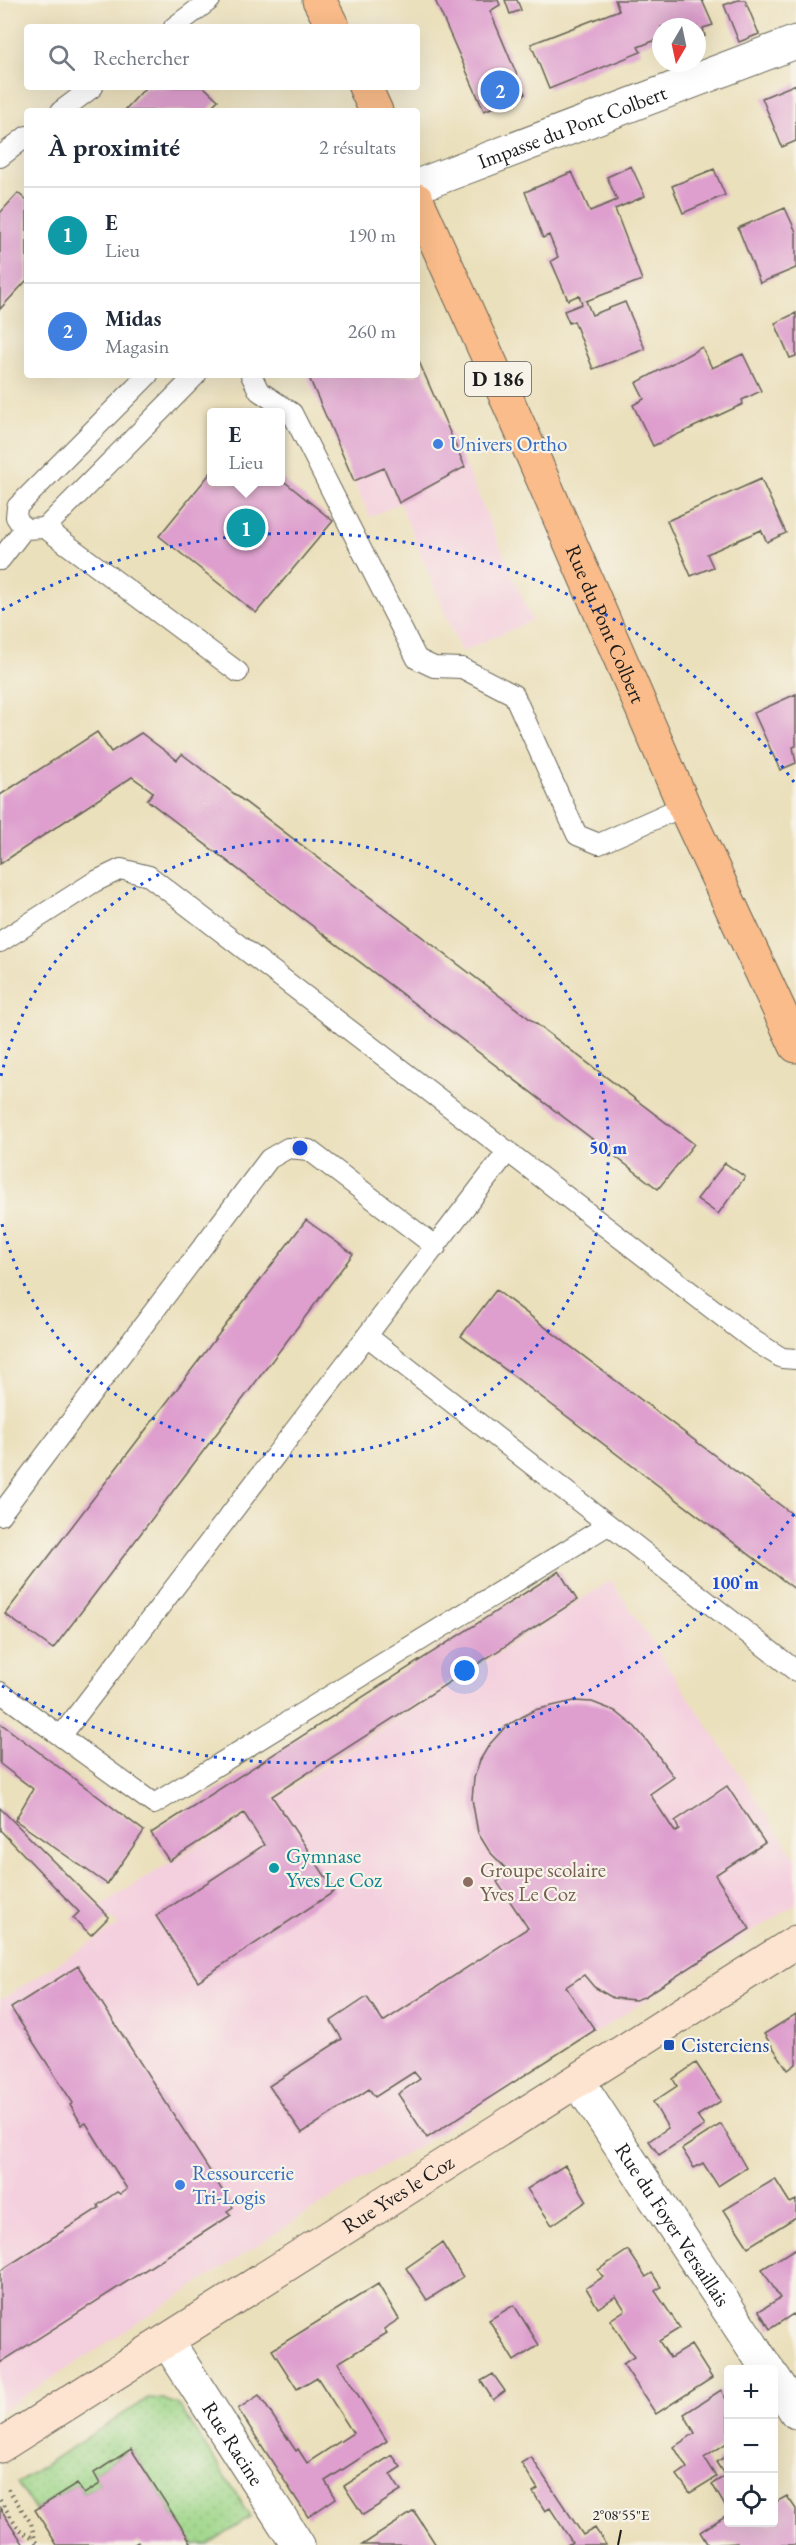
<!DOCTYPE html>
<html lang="fr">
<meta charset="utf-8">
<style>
body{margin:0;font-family:"EB Garamond",serif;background:#f2f2f3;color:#1f2937}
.controls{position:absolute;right:18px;bottom:18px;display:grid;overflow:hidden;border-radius:6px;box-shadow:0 6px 24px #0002}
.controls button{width:54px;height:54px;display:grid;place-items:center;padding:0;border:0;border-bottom:2px solid #e0e1e3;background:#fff;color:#1f2937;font:30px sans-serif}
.compass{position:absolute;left:652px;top:18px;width:54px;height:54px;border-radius:50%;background:#fff;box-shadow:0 6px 24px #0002;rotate:189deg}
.you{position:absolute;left:465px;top:1671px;width:21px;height:21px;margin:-15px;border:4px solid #fff;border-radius:50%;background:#1a73e8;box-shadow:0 0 0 9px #1a73e833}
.badge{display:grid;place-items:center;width:39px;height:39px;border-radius:50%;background:#b45309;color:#fff;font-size:20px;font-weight:700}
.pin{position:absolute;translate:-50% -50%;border:3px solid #fff;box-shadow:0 2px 6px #0006}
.popup{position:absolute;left:207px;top:408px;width:78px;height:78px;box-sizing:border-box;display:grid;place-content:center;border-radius:6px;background:#fff;filter:drop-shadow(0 2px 4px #0005);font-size:20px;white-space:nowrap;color:#747a83}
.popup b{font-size:22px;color:#1f2937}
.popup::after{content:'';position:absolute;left:50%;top:100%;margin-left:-12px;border:12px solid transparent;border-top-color:#fff}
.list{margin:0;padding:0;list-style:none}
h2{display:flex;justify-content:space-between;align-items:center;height:78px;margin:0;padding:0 24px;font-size:26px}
h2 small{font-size:20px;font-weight:400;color:#747a83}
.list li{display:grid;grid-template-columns:39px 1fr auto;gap:18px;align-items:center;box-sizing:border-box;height:96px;padding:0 24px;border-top:2px solid #e0e1e3}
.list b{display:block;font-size:22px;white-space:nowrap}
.list p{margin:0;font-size:20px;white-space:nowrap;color:#747a83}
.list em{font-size:20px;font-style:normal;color:#747a83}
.icon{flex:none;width:33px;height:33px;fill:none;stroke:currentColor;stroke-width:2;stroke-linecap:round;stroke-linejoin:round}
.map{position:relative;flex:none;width:796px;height:2545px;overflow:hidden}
.search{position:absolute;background:#fff;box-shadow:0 6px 24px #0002;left:24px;top:24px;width:396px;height:66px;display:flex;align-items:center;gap:15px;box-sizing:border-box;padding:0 21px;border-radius:6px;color:#747a83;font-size:22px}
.panel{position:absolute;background:#fff;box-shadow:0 6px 24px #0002;left:24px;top:108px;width:396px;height:270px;border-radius:6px}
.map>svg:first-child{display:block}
.built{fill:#f4cfde}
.grass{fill:url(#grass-dots);stroke:#5c7852;stroke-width:1.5}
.building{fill:#de9fce}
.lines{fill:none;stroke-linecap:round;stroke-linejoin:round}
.lane-casing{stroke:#646154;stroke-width:22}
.street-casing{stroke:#646154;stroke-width:35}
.secondary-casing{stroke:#646154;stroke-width:35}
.primary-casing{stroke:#646154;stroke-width:35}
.path{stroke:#646154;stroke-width:4;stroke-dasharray:1.5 4.5;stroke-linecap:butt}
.lane{stroke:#fff;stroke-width:20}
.street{stroke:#fff;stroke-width:33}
.secondary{stroke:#fde4d0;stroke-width:33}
.primary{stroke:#f9bc8a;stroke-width:33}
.ticks{fill:none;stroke:#1c1c1c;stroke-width:2}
.ring{fill:none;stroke:#1d4ed8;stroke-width:3;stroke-dasharray:3 6}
.shop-dot{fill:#3f7fe0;stroke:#f7f3e8;stroke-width:2}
.culture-dot{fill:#0f9aa8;stroke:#f7f3e8;stroke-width:2}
.education-dot{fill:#8d6e63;stroke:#f7f3e8;stroke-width:2}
.transit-dot{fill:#1a4fb4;stroke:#f7f3e8;stroke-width:2}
.labels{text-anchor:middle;stroke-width:4.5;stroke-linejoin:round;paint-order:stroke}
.shield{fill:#f7f3e8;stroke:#5e5c59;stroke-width:1.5}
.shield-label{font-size:20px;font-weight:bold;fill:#1c1c1c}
.street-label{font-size:21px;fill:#1c1c1c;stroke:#f7f3e8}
.shop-label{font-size:21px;fill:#366cbe;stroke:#f7f3e8;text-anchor:start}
.culture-label{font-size:21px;fill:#0d838f;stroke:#f7f3e8;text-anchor:start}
.education-label{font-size:21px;fill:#785e54;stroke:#f7f3e8;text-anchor:start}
.transit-label{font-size:21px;fill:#164399;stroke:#f7f3e8;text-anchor:start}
.ticks-label{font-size:15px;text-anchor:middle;fill:#1c1c1c;stroke:#f7f3e8;stroke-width:4.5;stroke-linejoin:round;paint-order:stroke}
.centre{fill:#1d4ed8;stroke:#f7f3e8;stroke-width:3}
.ring-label{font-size:18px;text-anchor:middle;font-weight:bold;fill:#1d4ed8;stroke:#f7f3e8;stroke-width:4.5;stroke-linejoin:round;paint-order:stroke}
</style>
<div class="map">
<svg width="796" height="2545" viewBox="0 0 796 2545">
<defs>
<pattern id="grass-dots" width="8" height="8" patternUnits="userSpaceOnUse" patternTransform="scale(1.5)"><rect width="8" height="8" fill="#9dd588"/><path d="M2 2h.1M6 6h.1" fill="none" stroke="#87b675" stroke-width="1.8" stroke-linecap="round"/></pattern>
</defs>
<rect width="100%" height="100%" fill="#f7f3e8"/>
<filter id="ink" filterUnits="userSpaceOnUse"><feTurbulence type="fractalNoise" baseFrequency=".0167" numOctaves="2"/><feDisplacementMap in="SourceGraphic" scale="12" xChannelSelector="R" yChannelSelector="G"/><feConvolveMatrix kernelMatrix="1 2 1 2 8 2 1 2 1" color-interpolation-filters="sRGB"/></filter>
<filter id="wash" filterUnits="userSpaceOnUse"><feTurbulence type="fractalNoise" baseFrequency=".008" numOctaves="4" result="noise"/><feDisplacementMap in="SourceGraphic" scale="24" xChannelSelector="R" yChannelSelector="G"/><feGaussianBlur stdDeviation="1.35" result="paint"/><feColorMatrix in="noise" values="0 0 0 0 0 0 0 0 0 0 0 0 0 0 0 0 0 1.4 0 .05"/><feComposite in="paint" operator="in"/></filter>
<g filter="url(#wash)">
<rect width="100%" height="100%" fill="#ebe0bc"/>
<path class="built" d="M417,354L532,620L461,652L400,503L370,517L306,375H417Z
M611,1580L796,1859V1904L435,2136L318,2206L0,2412V2000L119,1925L98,1907L280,1795Z"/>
<path class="grass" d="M148,2398L163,2399L179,2405L251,2517L208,2545H193L131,2449L94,2473L100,2484L84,2494L77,2484L35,2510L17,2483Z"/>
<g id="blocks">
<path class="building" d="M435,0H498L500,5L490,11L525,94L484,111Z
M505,0H517L521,10L510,14Z
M615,0H702L713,25L703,28L705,36L697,40V27H661V53L656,40L638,47L641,52L549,89L531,44L619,10Z
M738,0H745L759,34L739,42L724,5Z
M796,84V141L782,147L762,98Z
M146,87H204L218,100L207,111H124Z
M631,166L645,196L615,209L642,280L586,301L592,315L625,302L645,349L593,369L574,321L569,323L564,311L582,304L579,295L568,300L551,261L558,257L549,235L543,238L525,192L572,172L590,211L617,200L607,177Z
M714,169L725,195L683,213L672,186Z
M18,193L27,201V280L0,309V213Z
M785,208L796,232V268L760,283L738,228Z
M796,313V356L790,358L775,323Z
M702,347L712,368L743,354L761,391L742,400L743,404L653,446L633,405L644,399L636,383Z
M417,357L465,467L399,503L384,468L354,481L308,375H417Z
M212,471V482H280V478L333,521L256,613L159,536Z
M761,479L786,533L767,542L761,530L707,554L713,567L691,576L667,521Z
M796,694V746L793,747L796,763L780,770L754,713Z
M97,732L111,752L141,733L177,760L182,754L694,1144L658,1189L147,800L153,792L132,777L0,864V795Z
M725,1163L745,1177L718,1214L697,1199Z
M306,1220L353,1254L53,1649L5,1614Z
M496,1290L796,1517V1590L461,1336Z
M559,1571L577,1600L272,1796L335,1891L198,1981L156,1916L264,1845L244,1813L169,1861L151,1833Z
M574,1701L592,1702L615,1711L635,1727L647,1741L674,1777L650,1794L675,1832L679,1830L675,1821L727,1786L765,1843L715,1875L750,1929L644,1997L635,2000L613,1998L594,1987L584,1975L566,1987L595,2030L427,2138L398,2094L420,2079L414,2072L375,2097L369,2089L302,2133L269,2086L342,2039L331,2021L367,1997L383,2022L528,1928L497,1882L510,1873L489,1851L478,1833L472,1799L474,1778L480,1760L489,1745L506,1726L534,1710Z
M0,1723L144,1831L107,1884L15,1820L33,1789L0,1764Z
M0,1808L109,1917L91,1935L73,1918L79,1912L0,1830Z
M78,1966L233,2207L227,2211L231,2215L0,2363V2271L99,2208L98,2205L117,2192L120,2194L127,2189L86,2123L82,2125L70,2105L73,2103L11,2008Z
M796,2014V2064L788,2070L764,2034Z
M696,2063L721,2101L697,2116L704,2126L659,2155L649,2141L668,2128L653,2102L677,2086L673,2079Z
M721,2124L746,2168L718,2186L703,2163L694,2168L682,2149Z
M565,2165L587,2201L552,2225L527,2189Z
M775,2179L790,2203L796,2200V2217L748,2247L724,2210Z
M442,2243L463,2277L427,2300L406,2268Z
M796,2248V2319L793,2314L770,2329L759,2311L780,2298L762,2269Z
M628,2250L646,2277L652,2273L661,2287L655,2291L680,2328L659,2341L670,2358L691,2345L712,2378L656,2414L623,2364L634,2357L610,2320L625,2310L616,2296L598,2308L586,2288L603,2277L598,2270Z
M378,2284L399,2319L384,2329L387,2333L338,2363L387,2441L325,2481L336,2498L308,2517L238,2409L259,2395L296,2451L298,2449L307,2463L353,2433L317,2377L297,2389L272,2350Z
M514,2305L539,2345L514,2361L489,2320Z
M493,2374L505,2391L493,2400L481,2381Z
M721,2390L728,2403V2442L704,2458L716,2477L690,2493L677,2475L687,2468L674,2447L695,2433L684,2414Z
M131,2449L191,2542L186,2545H140L138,2542L133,2545H57L35,2510L77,2484L84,2494L100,2484L94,2473Z
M392,2455L401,2467L390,2474L401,2491L363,2515L344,2486Z
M728,2455V2511L712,2484L725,2476L716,2462Z
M531,2457L583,2535L595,2528L606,2545H567L572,2542L550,2508L545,2511L533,2492L538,2489L521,2463Z
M787,2496L796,2509V2545H738L737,2543L708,2545L700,2532L728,2514L729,2523H774V2498L776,2502Z
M0,2508L24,2545H0Z
M414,2511L436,2545H362Z"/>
</g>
</g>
<g filter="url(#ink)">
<use href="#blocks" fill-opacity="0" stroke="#646154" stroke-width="1.5"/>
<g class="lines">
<g class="lane-casing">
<path id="lane" d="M174,27L210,0
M61,111L93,87
M0,157L27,136
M148,375L17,507L16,517L24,529L45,528L196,375
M251,375L259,391L292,413L417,659L434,667L462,668L514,695L577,835L599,844L684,806
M45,528L238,672
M0,560L24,529
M0,942L94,882L121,869L149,876L753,1340L782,1358L796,1359
M367,1336L796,1671
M0,1515L269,1159L288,1148L309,1150L436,1247
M0,1692L154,1804L608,1525
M61,1736L508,1151"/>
</g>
<g class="street-casing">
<g id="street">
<path id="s1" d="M417,186L796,42"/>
<path id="s2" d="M578,2081L768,2370"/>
<path id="s3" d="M167,2341L298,2545"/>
<path d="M774,2378L796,2412"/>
</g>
</g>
<g class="secondary-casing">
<g id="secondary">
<path id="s4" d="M0,2446L796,1942"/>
</g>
</g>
<g class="primary-casing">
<g id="primary">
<path d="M319,0L333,27"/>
<path d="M365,87L376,111"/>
<path id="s5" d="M417,200L534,459L684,806L796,1046"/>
</g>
</g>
<path class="path" d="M8,2489L31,2523L35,2539L39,2545
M0,2500L21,2532L34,2538"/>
<use href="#lane" class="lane"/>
<use href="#street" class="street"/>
<use href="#secondary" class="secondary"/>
<use href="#primary" class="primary"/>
</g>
</g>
<path class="ticks" d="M618,2545L621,2530"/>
<g class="ring">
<path d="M1 1076A308 308 0 1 1 1 1220"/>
<path d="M794 1514A615 615 0 0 1 2 1686M2 610A615 615 0 0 1 794 782"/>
</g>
<g class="shop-dot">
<circle cx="438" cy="444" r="6"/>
<circle cx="180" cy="2185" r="6"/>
</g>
<circle class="culture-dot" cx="274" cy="1868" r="6"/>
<circle class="education-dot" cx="468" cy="1882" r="6"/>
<rect class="transit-dot" x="663" y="2039" width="12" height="12" rx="3"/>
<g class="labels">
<rect class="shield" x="465" y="362" width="66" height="34" rx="4.5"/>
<g class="shield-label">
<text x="498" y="386">D 186</text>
</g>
<g class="street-label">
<text dy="7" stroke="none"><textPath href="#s1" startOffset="166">Impasse du Pont Colbert</textPath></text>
<text dy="7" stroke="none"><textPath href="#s5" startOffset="464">Rue du Pont Colbert</textPath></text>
<text dy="7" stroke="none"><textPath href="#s4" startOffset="471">Rue Yves le Coz</textPath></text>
<text dy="7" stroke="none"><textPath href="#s2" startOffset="172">Rue du Foyer Versaillais</textPath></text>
<text dy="7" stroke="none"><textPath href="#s3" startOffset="122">Rue Racine</textPath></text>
</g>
<g class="shop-label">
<text x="450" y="451">Univers Ortho</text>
<text x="192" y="2180">Ressourcerie<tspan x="192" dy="24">Tri-Logis</tspan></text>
</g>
<g class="culture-label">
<text x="286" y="1863">Gymnase<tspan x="286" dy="24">Yves Le Coz</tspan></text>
</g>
<g class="education-label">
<text x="480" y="1877">Groupe scolaire<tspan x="480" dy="24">Yves Le Coz</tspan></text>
</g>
<g class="transit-label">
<text x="681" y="2052">Cisterciens</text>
</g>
</g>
<g class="ticks-label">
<text x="621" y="2520">2°08'55"E</text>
</g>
<circle cx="300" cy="1148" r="9" class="centre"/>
<g class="ring-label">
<text x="608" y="1154">50 m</text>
<text x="735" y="1589">100 m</text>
</g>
</svg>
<div class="controls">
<button>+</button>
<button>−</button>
<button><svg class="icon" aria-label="locate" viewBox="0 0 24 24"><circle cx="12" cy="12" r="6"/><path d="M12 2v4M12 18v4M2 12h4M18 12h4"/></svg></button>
</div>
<svg class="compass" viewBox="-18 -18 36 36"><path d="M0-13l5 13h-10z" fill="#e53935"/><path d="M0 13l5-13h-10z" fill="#747a83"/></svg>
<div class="you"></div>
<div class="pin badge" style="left:246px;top:528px;background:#0f9aa8">1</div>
<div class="popup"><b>E</b>Lieu</div>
<div class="pin badge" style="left:500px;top:90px;background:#3f7fe0">2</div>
<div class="search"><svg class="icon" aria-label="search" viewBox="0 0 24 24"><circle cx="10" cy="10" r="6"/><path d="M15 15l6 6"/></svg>Rechercher</div>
<section class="panel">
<h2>À proximité<small>2 résultats</small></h2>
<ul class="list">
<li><span class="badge" style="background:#0f9aa8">1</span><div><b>E</b><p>Lieu</p></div><em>190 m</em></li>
<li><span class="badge" style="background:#3f7fe0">2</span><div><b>Midas</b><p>Magasin</p></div><em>260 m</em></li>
</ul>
</section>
</div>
